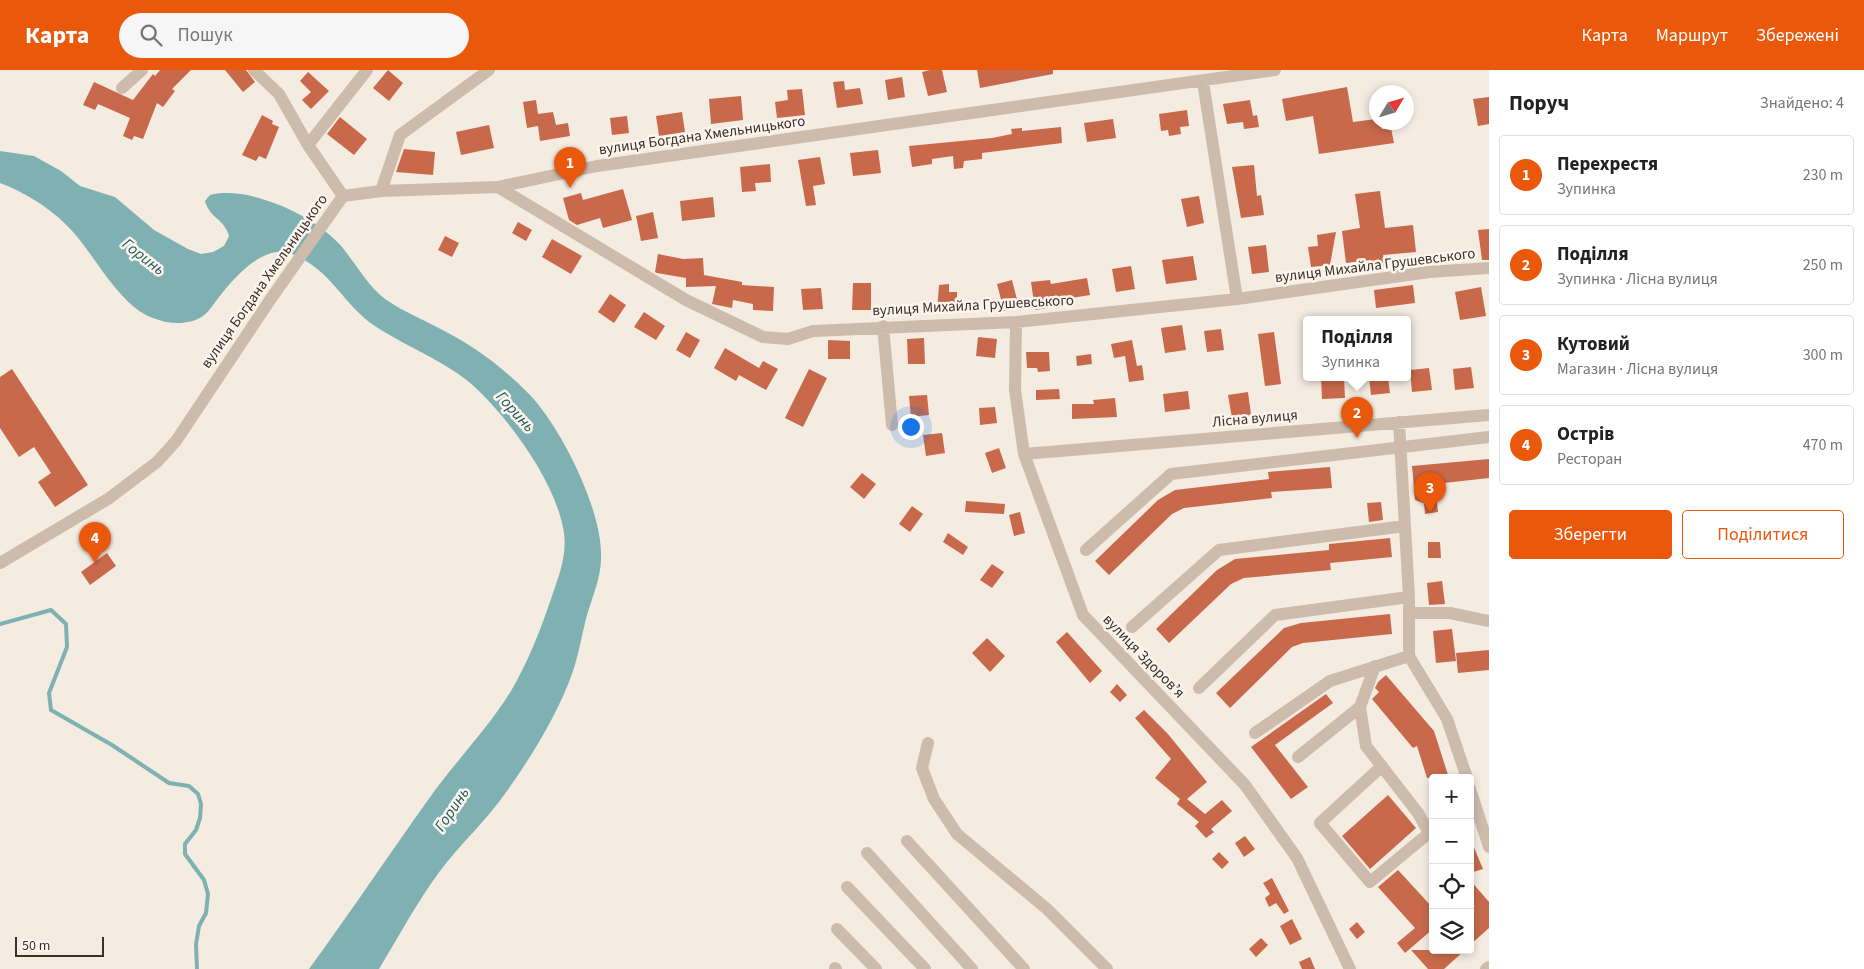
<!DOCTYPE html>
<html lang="uk">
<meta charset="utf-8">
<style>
body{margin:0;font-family:"Source Sans 3",sans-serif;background:#f6f6f6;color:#222}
.controls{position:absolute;right:15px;bottom:15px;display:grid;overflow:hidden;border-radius:5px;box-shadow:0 2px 8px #0003}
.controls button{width:45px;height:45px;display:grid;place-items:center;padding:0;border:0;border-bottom:1px solid #e0e0e0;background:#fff;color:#222;font:25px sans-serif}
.compass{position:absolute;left:1369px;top:15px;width:45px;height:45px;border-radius:50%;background:#fff;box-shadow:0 2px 8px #0003;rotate:52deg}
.scale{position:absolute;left:15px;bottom:12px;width:89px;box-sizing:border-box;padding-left:5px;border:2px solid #3b302b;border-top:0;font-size:14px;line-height:18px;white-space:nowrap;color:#3b302b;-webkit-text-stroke:4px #fbf5ee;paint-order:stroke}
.you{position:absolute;left:910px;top:356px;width:18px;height:18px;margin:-12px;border:4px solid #fff;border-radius:50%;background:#1a73e8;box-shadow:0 0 0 8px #1a73e833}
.badge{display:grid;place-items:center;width:32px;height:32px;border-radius:50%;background:#ea580c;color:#fff;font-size:16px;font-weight:700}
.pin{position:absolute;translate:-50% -41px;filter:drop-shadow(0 1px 2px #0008)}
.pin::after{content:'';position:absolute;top:26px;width:18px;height:15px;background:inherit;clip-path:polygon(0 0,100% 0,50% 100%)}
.popup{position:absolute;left:1303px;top:246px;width:108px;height:65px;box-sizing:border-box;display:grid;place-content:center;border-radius:5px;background:#fff;filter:drop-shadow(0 1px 4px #0005);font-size:16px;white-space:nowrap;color:#767676}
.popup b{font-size:19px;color:#222}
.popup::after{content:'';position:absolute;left:50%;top:100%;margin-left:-10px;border:10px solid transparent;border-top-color:#fff}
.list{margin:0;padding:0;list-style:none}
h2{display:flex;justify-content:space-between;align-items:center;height:65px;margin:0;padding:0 20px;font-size:21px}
h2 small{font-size:16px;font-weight:400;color:#767676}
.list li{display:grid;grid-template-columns:32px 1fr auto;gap:15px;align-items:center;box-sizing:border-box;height:80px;margin:0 10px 10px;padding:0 10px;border:1px solid #e0e0e0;border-radius:5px}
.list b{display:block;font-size:19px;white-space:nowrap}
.list p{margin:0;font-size:16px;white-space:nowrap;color:#767676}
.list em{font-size:16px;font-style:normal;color:#767676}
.actions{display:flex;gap:10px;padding:15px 20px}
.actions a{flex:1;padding:11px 0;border:1px solid #ea580c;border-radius:5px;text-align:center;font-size:18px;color:#ea580c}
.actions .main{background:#ea580c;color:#fff}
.icon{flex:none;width:28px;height:28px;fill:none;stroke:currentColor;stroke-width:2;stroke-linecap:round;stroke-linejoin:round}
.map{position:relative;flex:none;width:1489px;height:899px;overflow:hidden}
header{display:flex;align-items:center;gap:30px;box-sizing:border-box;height:70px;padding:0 25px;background:#ea580c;color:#fff}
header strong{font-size:24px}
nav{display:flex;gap:28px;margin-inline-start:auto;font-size:18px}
.search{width:350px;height:45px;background:#f6f6f6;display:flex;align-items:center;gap:12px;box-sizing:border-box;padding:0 18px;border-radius:28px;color:#767676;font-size:19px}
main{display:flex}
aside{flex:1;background:#fff}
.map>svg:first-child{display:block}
.water{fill:#7fb0b2}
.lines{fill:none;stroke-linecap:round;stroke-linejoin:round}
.stream{stroke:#7fb0b2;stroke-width:4}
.building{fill:#c8694b}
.minor{stroke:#cdbbac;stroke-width:12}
.labels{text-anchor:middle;stroke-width:5;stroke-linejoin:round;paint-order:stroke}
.street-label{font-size:15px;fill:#3b302b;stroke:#fbf5ee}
.water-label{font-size:16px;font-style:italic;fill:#1f5a5e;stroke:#fbf5ee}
</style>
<header>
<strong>Карта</strong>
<div class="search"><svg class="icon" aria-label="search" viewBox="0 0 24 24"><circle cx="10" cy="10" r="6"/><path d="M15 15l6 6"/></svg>Пошук</div>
<nav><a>Карта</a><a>Маршрут</a><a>Збережені</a></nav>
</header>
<main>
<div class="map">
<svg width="1489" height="899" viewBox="0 0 1489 899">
<rect width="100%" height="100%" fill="#f4ebe1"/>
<path class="water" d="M0,81L34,86L61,101L80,116L115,127L154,160L188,179L201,184L213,182L224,176L229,166C224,148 210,149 205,131L210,125C249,115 316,146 342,177C356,194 367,215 385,229C405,243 429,252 450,264C480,280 505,300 529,324C561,357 601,438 601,484C602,505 593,525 587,545C582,564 579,583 573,601C558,644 533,684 507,721C487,750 461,773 440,801C417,832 399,866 379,899H309C350,843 388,786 428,730C454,693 487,660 511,621C528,592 541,559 552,526C559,506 567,485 564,463C557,416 516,359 483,325C453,293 411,280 375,256C343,235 331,199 292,184C264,173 235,207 219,227C214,233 209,242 203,246C188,256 168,254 153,248C121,237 96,188 74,163C55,141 27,123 0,113Z"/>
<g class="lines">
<path class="stream" d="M0,554L51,540L66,554L67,577L49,623L51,640L112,675L169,713L189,716L198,724L201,734L200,748L196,760L185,774V784L204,810L208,824L206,843L199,856L196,874L197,899"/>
</g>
<path class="building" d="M160,0H191L172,19L175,21L163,37L157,33L143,69L134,66L132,70L123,66L130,48L98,34L95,40L83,35L94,12L133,30L153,4L155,6Z
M225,0H246L255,12L243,22Z
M388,0L403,13L389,31L373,18Z
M930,0H942L947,22L928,26L922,2Z
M977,0H1053V4L980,18Z
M308,2L329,21L311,39L302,30L311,22L300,11Z
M902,7L905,27L888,30L885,10Z
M844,11L845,20L860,18L863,34L837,38L833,12Z
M1347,17L1353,52L1376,49V52H1381L1382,59L1391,58L1394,73L1319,84L1313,46L1286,51L1282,29Z
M802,19L805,45L777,48L775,32L788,30L787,20Z
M741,26L743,50L711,54L709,29Z
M1489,27V54L1478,56L1473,29Z
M536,30L538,44L553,42L556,55L568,53L570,66L540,71L538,56L527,58L523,32Z
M1250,30L1253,46L1257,45L1259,57L1244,59L1243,52L1227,54L1223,34Z
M1187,40L1189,56L1180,57L1181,64L1169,66L1168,60L1161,61L1159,44Z
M682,42L685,62L659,66L656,46Z
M262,45L273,51L272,54L279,57L266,89L259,86L256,91L242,85Z
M627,46L629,63L612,65L610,48Z
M340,47L367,69L354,85L327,64Z
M1113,49L1116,68L1087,72L1084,53Z
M489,55L494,78L461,85L456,62Z
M1061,57L1062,73L982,83V89L964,91L963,98L954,99L953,86L932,89V94L912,97L909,76L992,68L1012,64L1011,59L1022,58V61Z
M404,79L435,82L433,105L396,102Z
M878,80L881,103L853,106L850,83Z
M820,87L825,114L813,116L816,135L806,136L798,90Z
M770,94L771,112L755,113L756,121L742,122L740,97Z
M1254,95L1257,126L1261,125L1264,145L1241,148L1232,97Z
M623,119L632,150L603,158L600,148L577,155L569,150L563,128L581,123L583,130Z
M1380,121L1385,158L1413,155L1416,182L1383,185L1385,196L1372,197L1371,190L1346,193L1342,161L1360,158L1355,124Z
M1199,126L1204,153L1187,157L1181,129Z
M713,127L715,147L682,151L680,131Z
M653,142L658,168L641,171L636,146Z
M518,152L532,160L526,171L512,163Z
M1489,159V190H1482L1478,160Z
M1336,162L1330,195L1311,197L1308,177L1318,176L1317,165Z
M445,166L459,173L452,187L438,180Z
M552,169L582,186L571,204L542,187Z
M1266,175L1269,202L1252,204L1248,177Z
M658,184L683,189L703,188L704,205L742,212V215L774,217L773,241L753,240V234L733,230L732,238L712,234L716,216L686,217V208L657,203L655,202Z
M1193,186L1197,210L1166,214L1162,190Z
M1131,196L1135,219L1116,222L1112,199Z
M1087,208L1090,225L1053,231L1054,237L1035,240L1031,212L1050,210L1051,214Z
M1012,210L1019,237L1004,241L997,214Z
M853,213H871V240H852Z
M949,214V222H957V242L937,243L939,215Z
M1413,215L1415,233L1376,238L1374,220Z
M1481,217L1486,246L1460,250L1455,222Z
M821,218L823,239L803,240L801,219Z
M610,224L626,235L614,253L598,242Z
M644,242L665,256L656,270L634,257Z
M1182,255L1186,280L1165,283L1161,258Z
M1221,259L1224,280L1207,282L1204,261Z
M686,262L700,270L690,288L676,280Z
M1274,262L1281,314L1265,316L1258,264Z
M978,267L997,269L995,288L976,286Z
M924,268L925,294H908L907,269Z
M828,270L850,271V289H828Z
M1132,270L1137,296L1142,295L1144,310L1129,312L1125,286L1114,288L1111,274Z
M725,278L759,298L763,291L778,299L766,320L739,305L736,311L714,298Z
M1026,282H1049L1050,301L1038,302L1037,298H1027Z
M1091,284L1092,294L1077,296L1076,286Z
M1471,297L1474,318L1455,320L1453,299Z
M1429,298L1432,320L1412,322L1410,300Z
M12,299L88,415L55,437L38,412L51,403L34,377L19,387L0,358V307Z
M809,299L827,308L803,357L785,348Z
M1321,307H1344L1345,328L1322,329Z
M1369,307H1388L1390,323L1371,325Z
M1059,319L1060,329L1036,330V320Z
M1188,321L1190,339L1165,342L1163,324Z
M1248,322L1251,345L1232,348L1228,325Z
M927,325L929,345L911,347L909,326Z
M1115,328L1117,347L1072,349V334H1094L1093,330Z
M995,337L997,353L980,355L979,338Z
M942,363L945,383L926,386L923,365Z
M999,378L1006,398L992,403L985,383Z
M1489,389V408L1435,414L1438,442L1425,444L1424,433L1415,430L1412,396Z
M1330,397L1332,418L1271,422L1272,428L1184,438L1172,444L1109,505L1095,491L1158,430L1175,420L1269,409L1268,402Z
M862,403L876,414L864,429L850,417Z
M966,431L1005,434L1004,444L965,442Z
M1381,432L1383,450L1369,452L1367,433Z
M912,436L923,444L910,462L899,454Z
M1020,442L1025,463L1014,466L1009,445Z
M948,463L968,477L963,485L943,472Z
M1390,468L1392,487L1330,493L1331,500L1244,508L1231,514L1169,573L1156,559L1217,500L1235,489L1329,480V474Z
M1428,472H1440L1441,488H1428Z
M107,483L116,496L90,515L81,502Z
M992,494L1004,502L992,518L980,510Z
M1442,511L1445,534L1429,535L1427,513Z
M1390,544L1392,564L1303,573L1292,577L1230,638L1216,623L1284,558L1301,553Z
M1452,559L1456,591L1436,593L1433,561Z
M1067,562L1102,601L1090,613L1056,572Z
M987,568L1005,586L990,602L972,583Z
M1489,580V600L1458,603L1456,583Z
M1386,605L1434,661L1449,708H1427L1417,676L1413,678L1372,629L1379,622L1375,618L1378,612Z
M1117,614L1127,625L1120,632L1110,622Z
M1326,624L1333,633L1275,675L1308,717L1291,729L1251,677Z
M1144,640L1168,664L1207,712L1187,729L1205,744L1222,730L1232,741L1211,759L1214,762L1206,768L1195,756L1199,752L1177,734L1180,729L1155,708L1171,689L1135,648Z
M1388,725L1416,758L1370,799L1342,766Z
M1245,766L1255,779L1244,787L1235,773Z
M1470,768L1483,799L1470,803Z
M1219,782L1229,792L1222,799L1212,789Z
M1398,800L1433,838V859L1405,883L1397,873L1415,858L1378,817Z
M1272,808L1289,841L1284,844L1276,833L1269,837L1265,828L1270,824L1263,813Z
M1470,810L1489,832V858L1470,875Z
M1292,849L1302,869L1290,875L1280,856Z
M1357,852L1365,862L1357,869L1349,859Z
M1261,868L1268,875L1256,887L1249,879Z
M1411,880H1465L1444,899H1428Z
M1310,887L1315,899H1302L1299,892Z"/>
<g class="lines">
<path class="minor" d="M254,0L279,24L308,75L343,126
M1203,12L1237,229
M122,18L142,0
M308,75L367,0
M498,117L686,230L763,267L788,269L813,261L1016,252L1237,229L1429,202L1489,198
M381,121L400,65L489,0
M1016,252L1015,320L1024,384L1083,545L1245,715L1297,788L1350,899
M883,256L892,355
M1399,352L1409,527V586L1447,649L1467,708
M1024,384L1489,345
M1086,480L1171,404L1489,367
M0,493L108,429L157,392L176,371L270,230L343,126L381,121L498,117L597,96L1275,0
M1409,543H1450L1489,551
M1132,557L1219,480L1405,456
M1199,618L1275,545L1409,527
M1360,637L1366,676L1418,743L1429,763L1370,812L1320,753L1382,696
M1255,663L1330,611L1409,586
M928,673L922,698L934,729L957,764L1047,839L1107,899
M1298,687L1360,637L1375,596
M1470,719L1489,777
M907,771L1024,899
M867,783L972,899
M847,817L925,899
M837,859L876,899
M835,898L836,899
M1486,899L1489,897"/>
</g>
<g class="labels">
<g class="street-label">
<text transform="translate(702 65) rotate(-8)" y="5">вулиця Богдана Хмельницького</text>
<text transform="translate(1375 195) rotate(-7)" y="5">вулиця Михайла Грушевського</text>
<text transform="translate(264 211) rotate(-55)" y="5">вулиця Богдана Хмельницького</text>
<text transform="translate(973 235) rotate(-3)" y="5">вулиця Михайла Грушевського</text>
<text transform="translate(1255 348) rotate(-5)" y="5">Лісна вулиця</text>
<text transform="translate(1144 586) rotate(46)" y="5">вулиця Здоровʼя</text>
</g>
<g class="water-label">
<text transform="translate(144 186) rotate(38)" y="6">Горинь</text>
<text transform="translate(516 341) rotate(48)" y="6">Горинь</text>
<text transform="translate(451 739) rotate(-56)" y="6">Горинь</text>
</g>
</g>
</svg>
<div class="controls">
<button>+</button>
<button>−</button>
<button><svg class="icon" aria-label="locate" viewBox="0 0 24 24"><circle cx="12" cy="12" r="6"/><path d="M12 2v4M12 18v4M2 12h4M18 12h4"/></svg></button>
<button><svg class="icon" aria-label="layers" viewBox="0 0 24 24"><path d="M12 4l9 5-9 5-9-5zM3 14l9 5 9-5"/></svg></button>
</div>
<svg class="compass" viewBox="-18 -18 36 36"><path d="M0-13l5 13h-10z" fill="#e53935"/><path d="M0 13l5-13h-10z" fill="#767676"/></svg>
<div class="scale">50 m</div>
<div class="you"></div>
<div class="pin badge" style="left:570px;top:118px">1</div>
<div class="pin badge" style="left:1357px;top:368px">2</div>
<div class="popup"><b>Поділля</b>Зупинка</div>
<div class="pin badge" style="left:1430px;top:443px">3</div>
<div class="pin badge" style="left:95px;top:493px">4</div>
</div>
<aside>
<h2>Поруч<small>Знайдено: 4</small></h2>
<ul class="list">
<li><span class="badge">1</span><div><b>Перехрестя</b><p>Зупинка</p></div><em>230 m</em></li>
<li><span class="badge">2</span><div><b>Поділля</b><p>Зупинка · Лісна вулиця</p></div><em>250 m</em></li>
<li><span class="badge">3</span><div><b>Кутовий</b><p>Магазин · Лісна вулиця</p></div><em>300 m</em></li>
<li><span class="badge">4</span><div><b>Острів</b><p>Ресторан</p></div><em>470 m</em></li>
</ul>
<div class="actions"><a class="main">Зберегти</a><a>Поділитися</a></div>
</aside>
</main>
